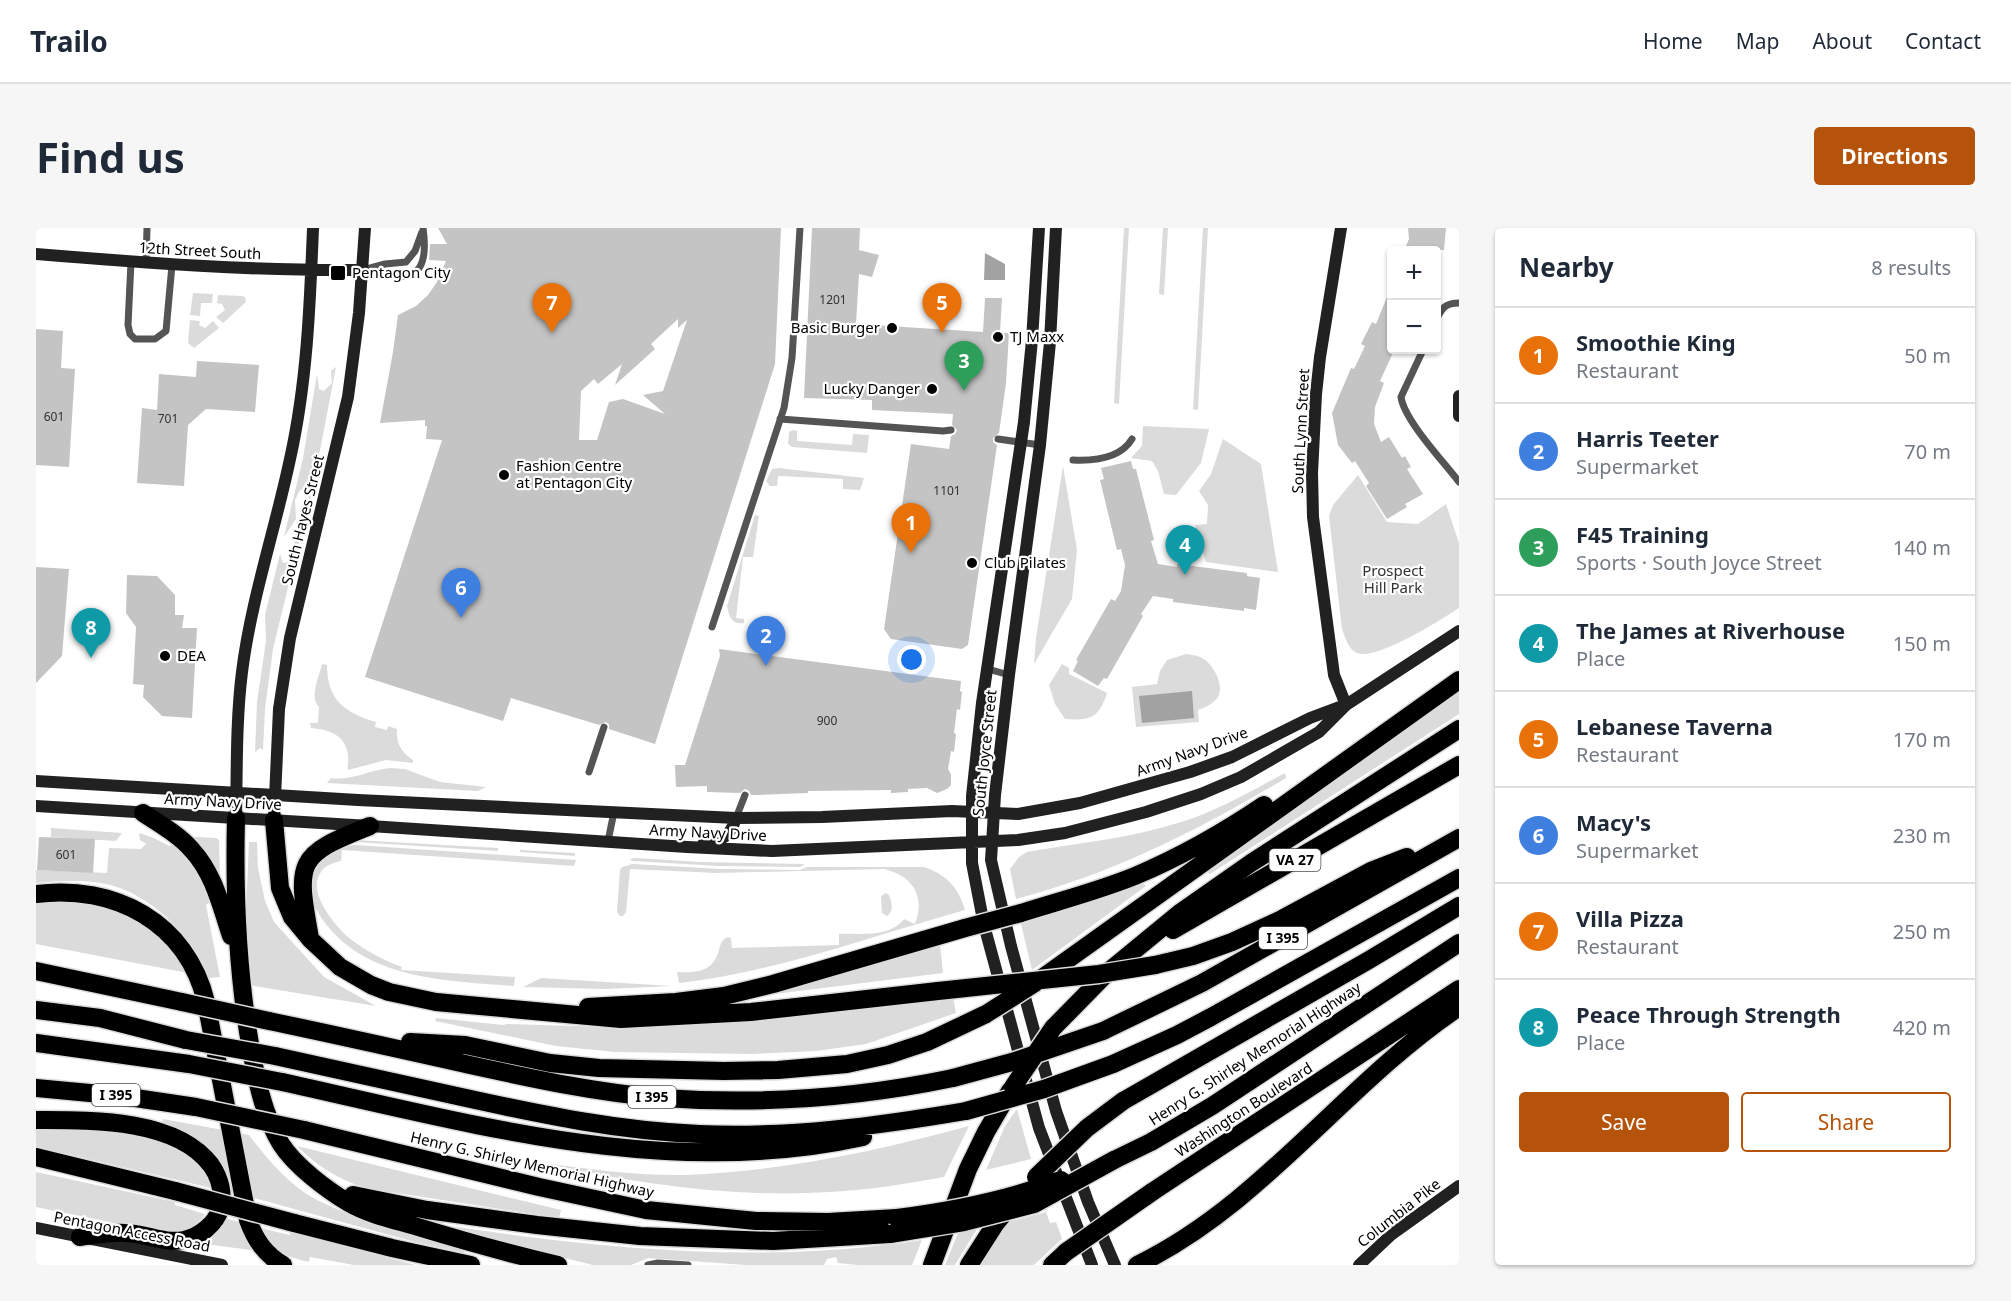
<!DOCTYPE html>
<meta charset="utf-8">
<style>
body{margin:0;font-family:"Noto Sans",sans-serif;background:#f6f6f7;color:#1f2937}
.controls{position:absolute;right:18px;top:18px;display:grid;overflow:hidden;border-radius:6px;box-shadow:0 2px 4px #0004}
.controls button{width:54px;height:54px;display:grid;place-items:center;padding:0;border:0;border-bottom:2px solid #e0e1e3;background:#fff;color:#1f2937;font:30px sans-serif}
.you{position:absolute;left:876px;top:432px;width:21px;height:21px;margin:-15px;border:4px solid #fff;border-radius:50%;background:#1a73e8;box-shadow:0 0 0 9px #1a73e833}
.badge{display:grid;place-items:center;width:39px;height:39px;border-radius:50%;background:#b45309;color:#fff;font-size:20px;font-weight:700}
.pin{position:absolute;translate:-50% -50px;filter:drop-shadow(0 2px 3px #0008)}
.pin::after{content:'';position:absolute;top:32px;width:21px;height:18px;background:inherit;clip-path:polygon(0 0,100% 0,50% 100%)}
.list{margin:0;padding:0;list-style:none}
h2{display:flex;justify-content:space-between;align-items:center;height:78px;margin:0;padding:0 24px;font-size:26px}
h2 small{font-size:20px;font-weight:400;color:#747a83}
.list li{display:grid;grid-template-columns:39px 1fr auto;gap:18px;align-items:center;box-sizing:border-box;height:96px;padding:0 24px;border-top:2px solid #e0e1e3}
.list b{display:block;font-size:22px;white-space:nowrap}
.list p{margin:0;font-size:20px;white-space:nowrap;color:#747a83}
.list em{font-size:20px;font-style:normal;color:#747a83}
.actions{display:flex;gap:12px;padding:18px 24px}
.actions a{flex:1;padding:14px 0;border:2px solid #b45309;border-radius:6px;text-align:center;font-size:21px;color:#b45309}
.actions .main{background:#b45309;color:#fff}
.map{position:relative;flex:none;width:1423px;height:1037px;overflow:hidden;border-radius:6px}
header{display:flex;align-items:center;gap:36px;box-sizing:border-box;height:84px;padding:0 30px;background:#fff;border-bottom:2px solid #e0e1e3}
header strong{font-size:28px}
nav{display:flex;gap:33px;margin-inline-start:auto;font-size:21px}
.intro{display:flex;align-items:center;justify-content:space-between;box-sizing:border-box;height:144px;padding:0 36px}
h1{margin:0;font-size:42px}
.button{padding:15px 27px;border-radius:6px;background:#b45309;color:#fff;font-size:21px;font-weight:700}
main{display:flex;gap:36px;padding:0 36px}
aside{flex:1;background:#fff;border-radius:6px;box-shadow:0 2px 4px #0004}
.map>svg:first-child{display:block}
.green{fill:#dbdbdb}
.water{fill:#a2a2a2}
.building{fill:#c4c4c4;fill-rule:evenodd}
.lines{fill:none;stroke-linecap:round;stroke-linejoin:round}
.highway-casing{stroke:#dbdbdb;stroke-width:21}
.lane{stroke:#545454;stroke-width:7}
.secondary{stroke:#212121;stroke-width:12}
.highway{stroke:#000;stroke-width:18}
.highway-bridge-casing{stroke:#dbdbdb;stroke-width:21;stroke-linecap:butt}
.highway-bridge{stroke:#000;stroke-width:18}
.poi-dot{fill:#000;stroke:#fff;stroke-width:2}
.labels{text-anchor:middle;stroke-width:4.5;stroke-linejoin:round;paint-order:stroke}
.number-label{font-size:12px;fill:#313131}
.shield{fill:#fff;stroke:#4c4c4c;stroke-width:1.5}
.shield-label{font-size:14px;font-weight:bold;fill:#000}
.street-label{font-size:15px;fill:#000;stroke:#fff}
.poi-label{font-size:15px;fill:#000;stroke:#fff;text-anchor:start}
.park-label{font-size:15px;fill:#323232;stroke:#fff}
</style>
<header>
<strong>Trailo</strong>
<nav><a>Home</a><a>Map</a><a>About</a><a>Contact</a></nav>
</header>
<div class="intro"><h1>Find us</h1><a class="button">Directions</a></div>
<main>
<div class="map">
<svg width="1423" height="1037" viewBox="0 0 1423 1037">
<rect width="100%" height="100%" fill="#fff"/>
<path class="green" d="M1088,0H1093L1083,176L1078,175Z
M1127,0H1132L1128,67L1123,66Z
M1167,0H1172L1162,182L1157,181Z
M157,65L177,66L176,75H165L164,88L154,87Z
M182,67L206,68L209,69L210,74L187,95L180,89L189,82L186,76L181,75Z
M154,92L164,93L163,97L169,100L177,93L183,100L158,120L152,115Z
M300,139L274,274L270,261L264,262L259,272L260,291L248,309L267,230L281,146L283,161L288,163L296,155L295,143Z
M1107,198L1173,201L1165,235L1140,267L1128,266L1122,243L1116,233L1095,230L1106,218Z
M757,202L761,203V213L816,217L817,206L833,207L831,225L756,219L752,216L753,204Z
M1187,211L1225,236L1242,344L1170,334L1159,297L1171,296L1172,277L1163,263L1175,246Z
M1027,238L1041,322L1036,371L998,436L1000,410Z
M743,240L828,250L824,262L807,261V251L742,248L741,258H734L730,253L736,241Z
M1322,247L1351,294L1382,296L1410,276L1423,315V380C1405,392 1340,433 1321,425C1312,421 1309,409 1306,401L1293,288L1297,277Z
M719,287L723,288L717,329H707L700,390L708,391V395C696,397 693,389 691,378Z
M265,306L237,421L229,481L227,522L224,520L219,524L221,474L230,413L229,387L244,326L247,335L252,334L259,323L258,310Z
M1150,426C1154,427 1160,427 1164,429C1176,434 1189,456 1182,469C1178,475 1169,480 1162,482L1163,494L1100,499L1096,459L1121,456L1124,443L1131,432Z
M286,436L291,437C291,473 310,485 340,494L339,499L351,502L352,498L361,501C360,515 365,524 377,532V535L350,532L312,542C311,536 313,532 312,527C310,507 292,501 275,500L274,495H282L283,479C273,469 283,449 286,436Z
M1026,436L1033,440V446L1071,465C1063,490 1054,493 1029,491L1019,476L1013,457Z
M1423,464V486L1174,646L1170,643Z
M354,540L369,541L404,554L450,559L442,563L291,555L295,550C316,553 333,542 354,540Z
M1249,545L1250,550C1165,601 1076,646 980,671L974,641L983,629L991,624C1042,615 1096,610 1145,594C1181,583 1215,563 1249,545Z
M15,600L86,605L80,613L15,609Z
M103,605L118,610L133,618L138,615C156,631 168,651 173,675L170,677L184,749L173,750C154,706 115,664 65,655C44,652 22,653 0,655V642L71,645L73,620L105,621L110,616L104,612Z
M160,609L180,610L183,612L184,649H181L155,611Z
M319,612L462,620V623L320,614L305,615Z
M213,614H221L222,640L229,673L238,694L288,749L340,778L218,758L214,755L210,684Z
M320,617L540,632L538,638L306,622L305,633C297,635 289,637 285,644C269,665 303,704 320,715C334,725 350,733 366,739L365,742L479,749L478,758C413,753 333,752 290,696C284,688 277,678 275,668C273,659 275,648 276,640L298,619Z
M484,622L539,625V628L484,624Z
M599,630L664,634L769,636L764,639L684,638L596,633L594,631Z
M596,636L684,641L764,642L771,639H888C910,646 923,660 929,682C836,708 740,744 643,755L641,744C659,745 676,744 682,725C685,717 684,712 692,709L695,710L696,720L803,717V706C825,705 853,710 868,691L879,696C890,667 876,648 848,641L681,645L594,641L590,684L587,688H584L581,684L584,642L586,639Z
M1107,655L1110,658L996,742L985,696Z
M850,665L853,667C856,674 858,683 851,688L846,685L845,668Z
M47,672L93,685L132,716L152,745L0,716V673Z
M904,716L907,745L739,766L738,763Z
M505,750L636,758L570,761L487,759Z
M917,769L920,785L830,816L780,823L716,826L579,824L520,818L399,793L400,790L467,797L471,796L572,799L638,797Z
M981,881L995,931L950,942L969,898Z
M127,891L187,902L199,965L194,964C193,958 192,951 190,945C180,918 151,906 126,895Z
M29,898C77,903 161,902 175,960L2,919L0,921V899Z
M933,898L908,949C870,956 833,962 794,964C697,970 602,956 507,935C554,941 602,948 649,947C748,943 837,924 933,898Z
M203,905L213,907C231,931 253,957 279,971C322,993 382,1008 429,1021L428,1025L379,1014L218,970Z
M261,918L525,982L523,990L329,960C302,951 282,939 261,918Z
M0,944L139,974V977L169,986C158,1001 147,1006 128,1005L0,979Z
M1010,984L1014,995L1020,994L1026,1011L998,1037H945L972,994Z
M185,989L206,995L217,1020L215,1022L161,1015Z
M421,999C576,1022 731,1036 886,1012L876,1037H822L802,1035L800,1029L791,1031L788,1037H710L612,1030L595,1037H557L464,1014L421,1001Z
M224,1000L254,1007L255,1004L379,1037H318L274,1029L273,1034C247,1028 238,1023 224,1000Z
M941,1001L919,1037H909L922,1005Z"/>
<path class="water" d="M949,25L969,36V52H948Z
M1156,463L1158,490L1106,495L1103,468Z"/>
<path class="building" d="M402,0H745L739,136L619,516L573,501V496L569,494L563,497L475,470L467,493L329,449L406,212L390,211L391,198H389V192L344,195L357,124L362,87L380,78L392,67L401,54L410,33L393,32L394,16H411ZM642,91V100L651,92L627,163L607,167L629,186L587,171L573,174L561,212H543L545,163L558,151L562,156L586,136L579,157L619,121L615,116Z
M776,0H824L823,22L843,27L836,49L823,46L820,96L947,104L949,70H966L964,105H973L970,155L963,205L957,210V214L961,217L932,417L926,421L855,411L848,401L875,216L913,221L915,208L919,206L921,202L916,197L917,186L836,182V172L768,170Z
M1372,0H1410L1408,22H1368L1373,11Z
M1355,59L1356,127L1344,153L1348,155L1339,179L1338,196L1345,214L1353,209L1366,230L1369,228L1375,239L1371,241L1387,266L1369,276L1371,279L1351,291L1330,258L1333,255L1319,233L1316,235L1302,217L1296,185L1315,140L1318,141L1329,118L1325,116L1336,94L1340,96Z
M0,101L27,103L25,140L39,141L33,239L0,237Z
M161,133L223,137L219,184L170,181L152,197L148,258L101,255L106,180L121,182L123,146L160,149Z
M1095,233L1097,241H1100L1118,312L1115,313L1122,336L1141,339V336L1211,345V348L1224,350L1220,382L1208,380V383L1137,374V371L1117,368L1105,386L1107,388L1071,451L1068,450L1062,458L1037,443L1042,433L1040,432L1075,371L1079,373L1085,363L1089,337L1085,321L1081,322L1064,252L1068,251L1065,240Z
M0,339L33,341L26,428L0,455Z
M91,347L121,348L139,367V387H148L146,400H161L156,490L126,488L107,469L108,457L97,456L100,399L90,385Z
M683,421L925,453L924,463L926,464L924,482L921,481L918,505L920,506L918,524L915,523L912,541L915,546V557L911,561L901,565L891,560L872,561V564L855,565V562L772,563V565L722,567H715L713,563L709,561L704,565L671,564V558L640,559L639,537H649L684,428Z
M3,609L59,611L57,645L1,642Z"/>
<g class="lines">
<g class="highway-casing">
<path id="highway" d="M107,585C124,596 143,607 156,622C178,646 185,678 195,708
M200,590C198,667 201,740 214,816C220,849 227,887 245,916C259,938 291,962 313,975C334,987 359,992 382,999C428,1013 475,1026 522,1037
M238,592L244,660L256,689L275,712L304,739L335,757L353,764L400,774L585,791L715,784L902,763
M0,666C78,656 151,694 170,774L212,992C219,1012 229,1026 247,1037
M985,685C1023,673 1062,663 1099,648C1144,629 1188,604 1228,577
M1137,702L1423,537
M274,710C260,633 260,627 334,598
M1119,737L1157,728L1196,714L1244,692L1335,643L1371,629
M0,743L146,774
M999,755L1423,452
M552,779L640,774L688,768L737,756L929,700
M0,782L64,790L150,812
M233,793C300,807 367,822 434,837C498,851 562,865 627,870C725,877 821,870 917,850
M1017,800L1072,744L1145,684L1215,635L1423,501
M1067,803L1166,755L1423,610
M374,814L429,817L514,835L563,840L688,843L742,842L811,836L852,827L891,814L950,786
M0,815L153,836
M239,828C303,842 366,856 430,870C507,887 584,903 663,906C753,910 841,898 930,883
M1077,836L1141,807L1175,789L1423,650
M246,854C437,896 631,952 827,909
M0,860L86,868L160,879
M1087,873L1333,732L1423,678
M0,892C53,892 140,890 175,937C184,950 188,966 184,981C180,996 163,1009 148,1012C128,1016 108,1005 89,1005C74,1004 59,1007 44,1009
M268,902L503,959L610,982L720,993L792,994L861,990
M0,929L139,963
M1078,932L1115,914L1176,878L1423,715
M1116,964L1423,761
M317,967L391,982L501,997L604,1008L737,1013L854,1006
M258,995L356,1020L435,1037
M896,1037L932,941L950,904L974,863
M933,1037L960,995L975,977
M1016,1037L1030,1024
M1101,1037C1227,976 1308,856 1423,779"/>
</g>
<path class="lane" d="M95,34L92,97L94,106L99,111H119L130,103L136,37
M110,35L111,0
M327,42C370,54 395,55 387,0
M327,42L349,36L370,34L379,23L386,4
M1400,92C1406,80 1409,75 1423,75
M1387,122L1365,169C1368,192 1408,234 1423,254
M744,191L907,203L915,202
M962,211L1004,217
M1037,232C1058,233 1084,231 1096,211
M676,399L748,180L756,130L764,0
M952,441L973,447
M553,544L568,499
M700,590L709,567
M572,613L578,584
M612,1037L622,1035L652,1037"/>
<path class="secondary" d="M1003,0L996,112L988,194L946,475L936,568V635L948,697L1003,900L1056,1037
M1020,0L1014,114L1004,217L973,447L959,567L955,632L975,718L1020,883L1052,974L1079,1037
M1305,0L1284,129L1280,166L1276,245L1277,289L1298,447L1310,477
M0,26C109,35 217,43 327,42
M1423,168V188
M0,553L322,572L700,590L786,589L916,583L982,586L1044,575L1154,544L1196,529L1274,490L1306,478
M0,578L334,598L651,619L736,623L982,612L1029,605L1110,584L1165,566L1205,549L1283,504L1310,477L1423,403
M200,590C201,541 200,492 206,444C215,372 239,302 254,231C271,155 274,77 277,0
M238,592L243,481L254,410L312,169L323,85L329,0
M667,616C687,612 694,609 700,590
M0,1000L186,1037
M1323,1037L1356,1006L1423,958"/>
<use href="#highway" class="highway"/>
<g class="highway-bridge-casing">
<path id="highway-bridge" d="M929,700L985,685
M902,763L1063,746L1119,737
M146,774L233,793
M950,786L999,755
M150,812L239,828
M153,836L246,854
M917,850L976,834L1067,803
M977,859L1017,800
M160,879L268,902
M930,883L1008,861L1077,836
M1000,949L1051,900L1087,873
M139,963L258,995
M861,990C916,983 972,972 1025,952
M854,1006L928,994L998,976L1078,932
M1030,1024L1116,964"/>
</g>
<use href="#highway-bridge" class="highway-bridge"/>
</g>
<g class="poi-dot">
<rect x="294" y="37" width="16" height="16" rx="3"/>
<circle cx="856" cy="100" r="6"/>
<circle cx="962" cy="109" r="6"/>
<circle cx="896" cy="161" r="6"/>
<circle cx="468" cy="247" r="6"/>
<circle cx="936" cy="335" r="6"/>
<circle cx="129" cy="428" r="6"/>
</g>
<g class="labels">
<g class="number-label">
<text x="797" y="76">1201</text>
<text x="18" y="193">601</text>
<text x="132" y="195">701</text>
<text x="911" y="267">1101</text>
<text x="791" y="497">900</text>
<text x="30" y="631">601</text>
</g>
<g class="shield">
<rect x="1233.5" y="621" width="51" height="22" rx="4.5"/>
<rect x="1223" y="699" width="48" height="22" rx="4.5"/>
<rect x="56" y="856" width="48" height="22" rx="4.5"/>
<rect x="592" y="858" width="48" height="22" rx="4.5"/>
</g>
<g class="shield-label">
<text x="1259" y="637">VA 27</text>
<text x="1247" y="715">I 395</text>
<text x="80" y="872">I 395</text>
<text x="616" y="874">I 395</text>
</g>
<g class="street-label">
<text transform="translate(164 23) rotate(3)" y="5">12th Street South</text>
<text transform="translate(1265 203) rotate(-87)" y="5">South Lynn Street</text>
<text transform="translate(267 292) rotate(-76)" y="5">South Hayes Street</text>
<text transform="translate(1156 524) rotate(-20)" y="5">Army Navy Drive</text>
<text transform="translate(949 525) rotate(-84)" y="5">South Joyce Street</text>
<text transform="translate(187 574) rotate(3)" y="5">Army Navy Drive</text>
<text transform="translate(672 605) rotate(3)" y="5">Army Navy Drive</text>
<text transform="translate(1219 826) rotate(-33)" y="5">Henry G. Shirley Memorial Highway</text>
<text transform="translate(1208 882) rotate(-33)" y="5">Washington Boulevard</text>
<text transform="translate(496 937) rotate(13)" y="5">Henry G. Shirley Memorial Highway</text>
<text transform="translate(1363 985) rotate(-38)" y="5">Columbia Pike</text>
<text transform="translate(96 1004) rotate(11)" y="5">Pentagon Access Road</text>
</g>
<g class="poi-label">
<text x="316" y="50">Pentagon City</text>
<text x="844" y="105" text-anchor="end">Basic Burger</text>
<text x="974" y="114">TJ Maxx</text>
<text x="884" y="166" text-anchor="end">Lucky Danger</text>
<text x="480" y="243">Fashion Centre<tspan x="480" dy="17">at Pentagon City</tspan></text>
<text x="948" y="340">Club Pilates</text>
<text x="141" y="433">DEA</text>
</g>
<g class="park-label">
<text x="1357" y="348">Prospect<tspan x="1357" dy="17">Hill Park</tspan></text>
</g>
</g>
</svg>
<div class="controls">
<button>+</button>
<button>−</button>
</div>
<div class="you"></div>
<div class="pin badge" style="left:875px;top:325px;background:#e8710a">1</div>
<div class="pin badge" style="left:730px;top:438px;background:#3f7fe0">2</div>
<div class="pin badge" style="left:928px;top:163px;background:#2e9e5b">3</div>
<div class="pin badge" style="left:1149px;top:347px;background:#0f9aa8">4</div>
<div class="pin badge" style="left:906px;top:105px;background:#e8710a">5</div>
<div class="pin badge" style="left:425px;top:390px;background:#3f7fe0">6</div>
<div class="pin badge" style="left:516px;top:105px;background:#e8710a">7</div>
<div class="pin badge" style="left:55px;top:430px;background:#0f9aa8">8</div>
</div>
<aside>
<h2>Nearby<small>8 results</small></h2>
<ul class="list">
<li><span class="badge" style="background:#e8710a">1</span><div><b>Smoothie King</b><p>Restaurant</p></div><em>50 m</em></li>
<li><span class="badge" style="background:#3f7fe0">2</span><div><b>Harris Teeter</b><p>Supermarket</p></div><em>70 m</em></li>
<li><span class="badge" style="background:#2e9e5b">3</span><div><b>F45 Training</b><p>Sports · South Joyce Street</p></div><em>140 m</em></li>
<li><span class="badge" style="background:#0f9aa8">4</span><div><b>The James at Riverhouse</b><p>Place</p></div><em>150 m</em></li>
<li><span class="badge" style="background:#e8710a">5</span><div><b>Lebanese Taverna</b><p>Restaurant</p></div><em>170 m</em></li>
<li><span class="badge" style="background:#3f7fe0">6</span><div><b>Macy's</b><p>Supermarket</p></div><em>230 m</em></li>
<li><span class="badge" style="background:#e8710a">7</span><div><b>Villa Pizza</b><p>Restaurant</p></div><em>250 m</em></li>
<li><span class="badge" style="background:#0f9aa8">8</span><div><b>Peace Through Strength</b><p>Place</p></div><em>420 m</em></li>
</ul>
<div class="actions"><a class="main">Save</a><a>Share</a></div>
</aside>
</main>
